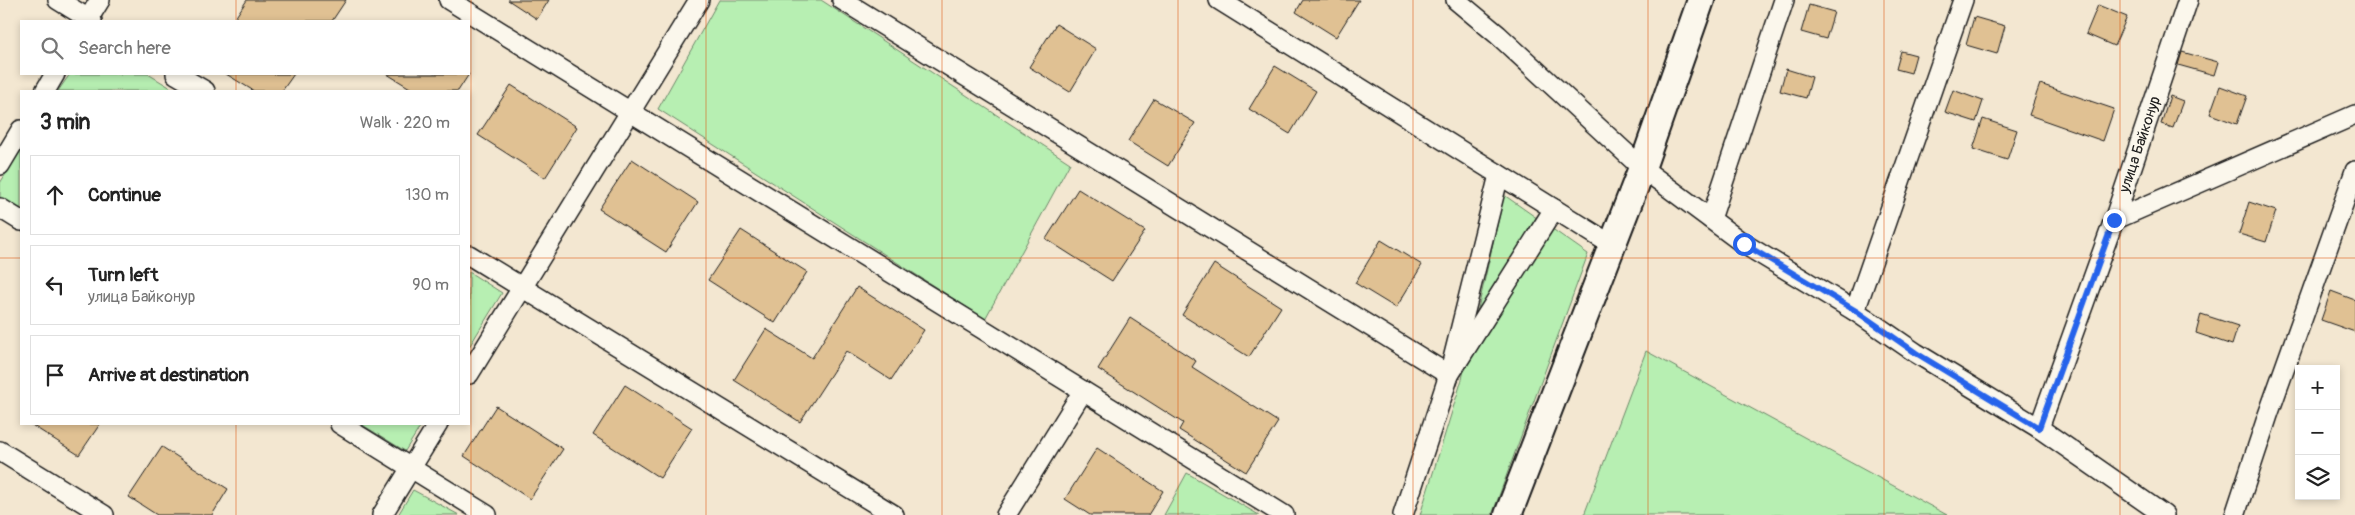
<!DOCTYPE html>
<meta charset="utf-8">
<style>
body{margin:0;font-family:Pangolin,sans-serif;background:#f2f2f2;color:#222}
.controls{position:absolute;right:15px;bottom:15px;display:grid;overflow:hidden;border-radius:0px;box-shadow:0 2px 8px #0003}
.controls button{width:45px;height:45px;display:grid;place-items:center;padding:0;border:0;border-bottom:1px solid #e0e0e0;background:#fff;color:#222;font:25px sans-serif}
.stop{position:absolute;width:15px;height:15px;margin:-11px;border:4px solid #2563eb;border-radius:50%;background:#fff}
.stop.end{background:#2563eb;border-color:#fff;box-shadow:0 1px 5px #0008}
.list{margin:0;padding:0;list-style:none}
h2{display:flex;justify-content:space-between;align-items:center;height:65px;margin:0;padding:0 20px;font-size:21px}
h2 small{font-size:16px;font-weight:400;color:#767676}
.list li{display:grid;grid-template-columns:32px 1fr auto;gap:15px;align-items:center;box-sizing:border-box;height:80px;margin:0 10px 10px;padding:0 10px;border:1px solid #e0e0e0;border-radius:0px}
.list b{display:block;font-size:19px;white-space:nowrap}
.list p{margin:0;font-size:16px;white-space:nowrap;color:#767676}
.list em{font-size:16px;font-style:normal;color:#767676}
.icon{flex:none;width:28px;height:28px;fill:none;stroke:currentColor;stroke-width:2;stroke-linecap:round;stroke-linejoin:round}
.map{position:relative;flex:none;width:2355px;height:515px;overflow:hidden}
.search{position:absolute;background:#fff;box-shadow:0 2px 8px #0003;left:20px;top:20px;width:450px;height:55px;display:flex;align-items:center;gap:12px;box-sizing:border-box;padding:0 18px;border-radius:0px;color:#767676;font-size:19px}
.panel{position:absolute;background:#fff;box-shadow:0 2px 8px #0003;left:20px;top:90px;width:450px;height:335px;border-radius:0px}
.map>svg:first-child{display:block}
.green{fill:#b7efb2;stroke:#6a8667}
.building{fill:#e0c193;stroke:#1c1c1c}
.lines{fill:none;stroke-linecap:round;stroke-linejoin:round}
.street-casing{stroke:#1c1c1c;stroke-width:22}
.secondary-casing{stroke:#1c1c1c;stroke-width:30}
.street{stroke:#fbf7ec;stroke-width:19}
.secondary{stroke:#fbf7ec;stroke-width:26}
.route{stroke:#2563eb;stroke-width:6}
.grid{fill:none;stroke:#de560d;stroke-width:1;stroke-opacity:0.55}
.labels{text-anchor:middle;stroke-width:4.5;stroke-linejoin:round;paint-order:stroke}
.street-label{font-size:15px;fill:#1c1c1c;stroke:#fbf7ec}
</style>
<div class="map">
<svg width="2355" height="515" viewBox="0 0 2355 515">
<rect width="100%" height="100%" fill="#f3e7d1"/>
<filter id="ink" filterUnits="userSpaceOnUse"><feTurbulence type="fractalNoise" baseFrequency=".02" numOctaves="2"/><feDisplacementMap in="SourceGraphic" scale="10" xChannelSelector="R" yChannelSelector="G"/><feConvolveMatrix kernelMatrix="1 2 1 2 8 2 1 2 1" color-interpolation-filters="sRGB"/></filter>
<g filter="url(#ink)">
<path class="green" d="M719,0H821L1070,163L985,319L658,109Z
M70,74H148L176,91H58Z
M21,150V213L0,200V183Z
M1504,195L1588,254L1492,515H1420L1462,379Z
M469,272L502,293L469,347Z
M1646,351L1947,515H1584Z
M361,424H422L405,451Z
M1187,473L1259,515H1164Z
M413,490L459,515H398Z"/>
<path class="building" d="M247,0H346L332,21H233Z
M508,0H549L537,19Z
M1303,0H1359L1336,37L1296,12Z
M1809,5L1834,12L1826,39L1801,32Z
M2098,5L2127,17L2114,46L2086,34Z
M1974,17L2005,26L1997,54L1966,45Z
M1056,24L1096,49L1070,92L1029,67Z
M1901,51L1916,55L1911,73L1896,69Z
M2182,52L2218,62L2214,75L2178,65Z
M1275,66L1316,91L1290,134L1249,109Z
M1786,69L1812,77L1806,98L1780,91Z
M226,74H294L282,91H254Z
M387,74H469L458,91H415Z
M2040,84L2114,109L2103,141L2029,115Z
M511,85L577,127L545,178L478,135Z
M2220,86L2247,96L2237,124L2210,114Z
M1953,90L1983,101L1976,122L1945,112Z
M2170,96L2183,101L2173,128L2161,124Z
M1154,99L1195,123L1168,166L1128,141Z
M1983,119L2017,130L2007,160L1973,149Z
M632,159L698,202L666,252L599,209Z
M1078,189L1145,231L1112,281L1046,239Z
M2249,202L2276,211L2266,242L2239,234Z
M741,230L807,272L775,323L708,280Z
M1381,240L1422,265L1396,308L1355,283Z
M1214,264L1281,307L1249,357L1182,315Z
M857,287L924,330L891,380L846,351L800,422L734,380L766,329L812,358Z
M2331,291L2355,300V332L2321,320Z
M2201,314L2238,326L2232,345L2196,333Z
M1130,318L1196,361L1192,367L1278,422L1246,472L1179,430L1183,423L1098,369Z
M625,385L692,428L660,478L593,435Z
M496,406L563,449L530,499L464,456Z
M30,424H100L79,455Z
M162,447L228,489L212,515H157L129,497Z
M1097,448L1163,491L1148,515H1090L1065,499Z"/>
<g class="lines">
<g class="street-casing">
<g id="street">
<path d="M58,0L92,21"/>
<path d="M449,0L1284,515"/>
<path d="M842,0L1449,375L1554,209"/>
<path d="M1219,0L1612,245"/>
<path d="M1456,0L1498,35L1642,168L1744,244L1855,311L1916,353L2039,428L2164,515"/>
<path d="M87,21L100,0"/>
<path d="M176,74L205,91"/>
<path d="M45,91L55,74"/>
<path d="M0,165L21,130"/>
<path d="M0,208L21,221"/>
<path d="M1711,219L1784,0"/>
<path d="M2114,220L2355,115"/>
<path d="M469,255L894,515"/>
<path d="M1855,311L1963,0"/>
<path d="M469,374L699,0"/>
<path d="M340,424L487,515"/>
<path id="s1" d="M2039,428L2114,220L2188,0"/>
<path d="M0,451L104,515"/>
<path d="M382,515L438,424"/>
<path d="M1006,515L1083,391"/>
<path d="M1403,515L1449,375L1499,175"/>
<path d="M2235,515L2268,415L2355,171"/>
</g>
</g>
<g class="secondary-casing">
<path id="secondary" d="M1508,515L1642,168L1701,0"/>
</g>
<use href="#street" class="street"/>
<use href="#secondary" class="secondary"/>
</g>
</g>
<g class="lines" filter="url(#ink)">
<path class="route" d="M1744,244L1856,311L1916,353L2039,428L2114,220"/>
</g>
<path class="grid" d="M236,0V21M471,0V515M706,0V515M942,0V515M1178,0V515M1413,0V515M1648,0V515M1884,0V515M2120,0V515M236,74V91M0,258H21M469,258H2355M236,424V515"/>
<g class="labels">
<g class="street-label">
<text dy="5" stroke="none"><textPath href="#s1" startOffset="301">улица Байконур</textPath></text>
</g>
</g>
</svg>
<div class="controls">
<button>+</button>
<button>−</button>
<button><svg class="icon" aria-label="layers" viewBox="0 0 24 24"><path d="M12 4l9 5-9 5-9-5zM3 14l9 5 9-5"/></svg></button>
</div>
<div class="stop" style="left:1744px;top:244px"></div>
<div class="stop end" style="left:2114px;top:220px"></div>
<div class="search"><svg class="icon" aria-label="search" viewBox="0 0 24 24"><circle cx="10" cy="10" r="6"/><path d="M15 15l6 6"/></svg>Search here</div>
<section class="panel">
<h2>3 min<small>Walk · 220 m</small></h2>
<ul class="list">
<li><svg class="icon" aria-label="ahead" viewBox="0 0 24 24"><path d="M12 20V5M6 11l6-6 6 6"/></svg><div><b>Continue</b></div><em>130 m</em></li>
<li><svg class="icon" aria-label="left" viewBox="0 0 24 24"><path d="M17 20v-9H6M10 6l-5 5 5 5"/></svg><div><b>Turn left</b><p>улица Байконур</p></div><em>90 m</em></li>
<li><svg class="icon" aria-label="arrive" viewBox="0 0 24 24"><path d="M6 21V4h12l-3 4 3 4H6"/></svg><div><b>Arrive at destination</b></div></li>
</ul>
</section>
</div>
